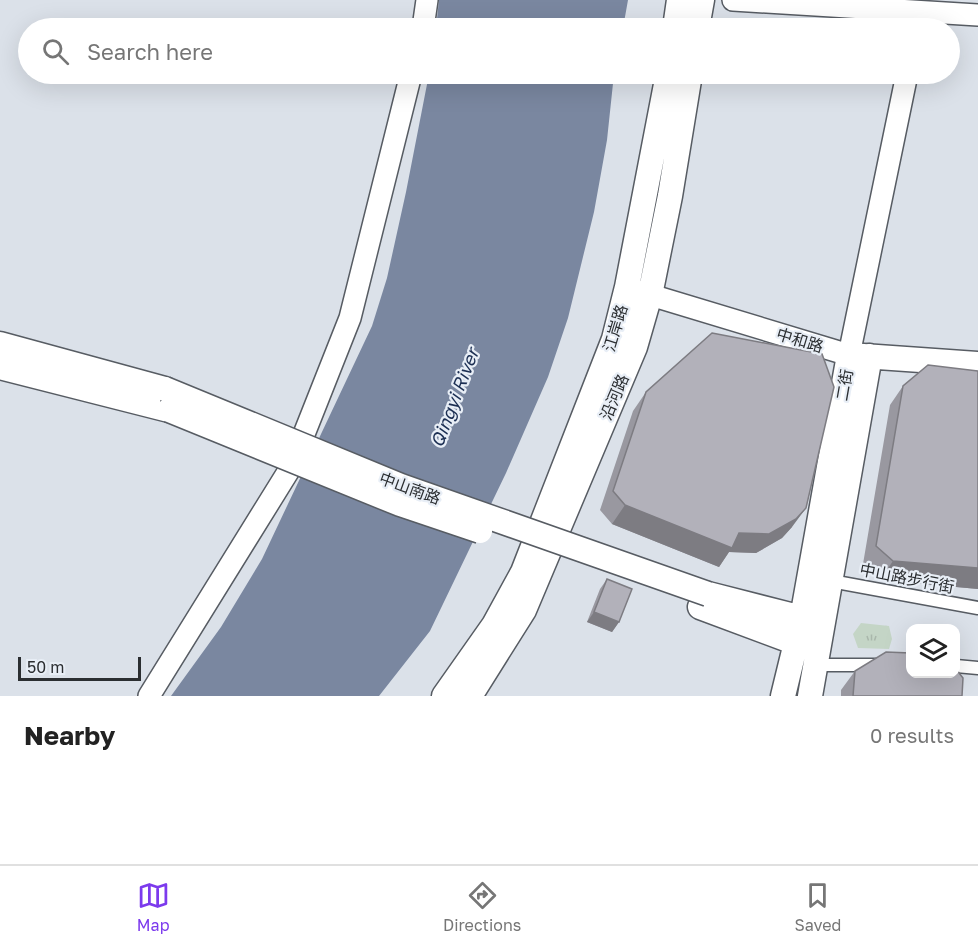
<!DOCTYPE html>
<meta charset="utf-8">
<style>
body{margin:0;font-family:"Golos Text","Noto Sans SC",sans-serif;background:#f6f6f6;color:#222}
.controls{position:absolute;right:18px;bottom:18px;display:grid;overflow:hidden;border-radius:12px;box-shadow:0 6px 24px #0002}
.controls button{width:54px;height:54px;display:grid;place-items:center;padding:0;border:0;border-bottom:2px solid #e0e0e0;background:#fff;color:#222;font:30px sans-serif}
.scale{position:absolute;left:18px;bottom:15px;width:123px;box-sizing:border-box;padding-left:6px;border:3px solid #2b2e31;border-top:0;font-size:16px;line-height:21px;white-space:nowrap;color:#2b2e31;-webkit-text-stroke:4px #e8eef6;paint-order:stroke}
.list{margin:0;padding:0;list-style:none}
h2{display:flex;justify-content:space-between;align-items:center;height:78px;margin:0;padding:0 24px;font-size:26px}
h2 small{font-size:20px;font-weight:400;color:#767676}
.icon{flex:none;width:33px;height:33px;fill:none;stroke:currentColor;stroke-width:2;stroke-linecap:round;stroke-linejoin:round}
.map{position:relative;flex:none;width:978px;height:696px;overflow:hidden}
.search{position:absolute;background:#fff;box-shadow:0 6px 24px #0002;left:18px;right:18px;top:18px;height:66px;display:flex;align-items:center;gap:15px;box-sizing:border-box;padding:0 21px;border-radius:33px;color:#767676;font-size:22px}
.sheet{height:168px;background:#fff}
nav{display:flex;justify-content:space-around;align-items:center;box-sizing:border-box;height:84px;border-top:2px solid #e0e0e0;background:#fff;font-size:16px;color:#767676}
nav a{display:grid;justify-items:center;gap:3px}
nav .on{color:#7c3aed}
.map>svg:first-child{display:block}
.park{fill:url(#park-tufts)}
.water{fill:#7a87a0}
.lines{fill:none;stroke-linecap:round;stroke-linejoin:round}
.pedestrian-casing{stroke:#575c63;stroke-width:15}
.tertiary-casing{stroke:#575c63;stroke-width:24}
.secondary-casing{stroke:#575c63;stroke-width:27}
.pedestrian{stroke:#fff;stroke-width:12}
.tertiary{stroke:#fff;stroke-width:21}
.secondary{stroke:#fff;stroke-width:24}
.secondary-bridge-casing{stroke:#575c63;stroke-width:27;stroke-linecap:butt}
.secondary-bridge{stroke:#fff;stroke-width:24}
.wall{fill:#9998a0}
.shaded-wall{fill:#7d7c82}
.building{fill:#b2b1ba;stroke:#7d7c82;stroke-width:1.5}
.labels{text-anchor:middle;stroke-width:4.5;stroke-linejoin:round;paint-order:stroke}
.street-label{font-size:16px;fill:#2b2e31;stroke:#e8eef6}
.water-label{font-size:18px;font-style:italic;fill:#1c2f53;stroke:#e8eef6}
</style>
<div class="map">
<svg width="978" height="696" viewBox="0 0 978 696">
<defs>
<pattern id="park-tufts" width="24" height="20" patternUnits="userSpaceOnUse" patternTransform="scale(1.5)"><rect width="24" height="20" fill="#c4d5c6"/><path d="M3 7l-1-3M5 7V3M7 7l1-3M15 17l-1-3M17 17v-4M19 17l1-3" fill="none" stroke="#a9b7ab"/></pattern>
</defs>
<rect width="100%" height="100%" fill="#dbe1e9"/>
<path class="park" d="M861,623L889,626L892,639L889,649L858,648L853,634Z"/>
<path class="water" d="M439,0H628L623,28H436Z
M429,74H614L607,140L594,212L568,318L548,377L506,473L430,631L379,696H171L221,627L262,559L372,326L387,278L406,192Z"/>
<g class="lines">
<g class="pedestrian-casing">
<path id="pedestrian" d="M831,581L978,608
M816,665H910
M956,666L978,668"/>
</g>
<g class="tertiary-casing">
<path id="tertiary" d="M733,0L978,15
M423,28L427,0
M634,290L849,355L907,74
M149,696L291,467L350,318L411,74"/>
</g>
<g class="secondary-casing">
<path id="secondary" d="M675,28L679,0
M697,28L702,0
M0,344L165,389
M0,367L169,410
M708,594L802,618L815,625
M700,607L810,648
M444,696L494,625L523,572L614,339L627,287L668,74
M470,696L524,610L635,347L650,295L670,196L690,74
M783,696L802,618L849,355L978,364
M810,696L870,356"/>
</g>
<use href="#pedestrian" class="pedestrian"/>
<use href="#tertiary" class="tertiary"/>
<use href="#secondary" class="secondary"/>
<g class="secondary-bridge-casing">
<path id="secondary-bridge" d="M165,389L401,486L708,594
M169,410L400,504L480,531"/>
</g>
<use href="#secondary-bridge" class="secondary-bridge"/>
</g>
<path class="wall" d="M903,386L978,589L880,580L863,564L890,405Z
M646,392L792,527L782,538L756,553L729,552L719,567L612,524L600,510L633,411Z
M607,579L619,622L612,632L587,622L600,589Z
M855,671L962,696H841V690Z"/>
<path class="shaded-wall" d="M625,505L739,533L806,508L792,527L782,538L756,553L729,552L719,567L612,524Z
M893,561L978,568V589L880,580Z
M594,612L619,622L612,632L587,622Z"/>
<path class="building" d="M712,333L822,354L834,387L806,508L796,519L769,534L739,533L732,548L625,505L613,491L646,392Z
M928,365L978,371V568L893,561L876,546L903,386Z
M607,579L632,589L619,622L594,612Z
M886,652L910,653V674H956V669L963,678L962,696H853L855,671Z"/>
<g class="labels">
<g class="street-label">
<text transform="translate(615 328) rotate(-73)" y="6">江岸路</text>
<text transform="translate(800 340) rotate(17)" y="6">中和路</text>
<text transform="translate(844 385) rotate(-80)" y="6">二街</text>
<text transform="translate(614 397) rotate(-67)" y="6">沿河路</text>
<text transform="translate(410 488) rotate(20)" y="6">中山南路</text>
<text transform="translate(907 578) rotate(11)" y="6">中山路步行街</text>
</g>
<g class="water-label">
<text transform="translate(455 398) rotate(-69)" y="6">Qingyi River</text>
</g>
</g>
</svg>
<div class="controls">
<button><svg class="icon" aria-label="layers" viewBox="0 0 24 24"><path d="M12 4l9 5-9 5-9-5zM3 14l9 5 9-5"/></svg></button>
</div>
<div class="scale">50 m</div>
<div class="search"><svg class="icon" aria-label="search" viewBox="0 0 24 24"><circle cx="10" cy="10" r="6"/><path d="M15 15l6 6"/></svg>Search here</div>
</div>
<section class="sheet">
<h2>Nearby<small>0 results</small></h2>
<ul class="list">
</ul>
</section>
<nav>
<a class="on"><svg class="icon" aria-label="map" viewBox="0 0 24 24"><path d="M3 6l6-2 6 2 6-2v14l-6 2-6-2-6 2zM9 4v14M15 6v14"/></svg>Map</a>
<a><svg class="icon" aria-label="directions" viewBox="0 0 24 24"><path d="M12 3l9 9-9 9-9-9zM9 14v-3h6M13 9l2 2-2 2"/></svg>Directions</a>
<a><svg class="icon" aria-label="saved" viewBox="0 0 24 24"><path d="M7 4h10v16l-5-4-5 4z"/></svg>Saved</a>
</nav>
